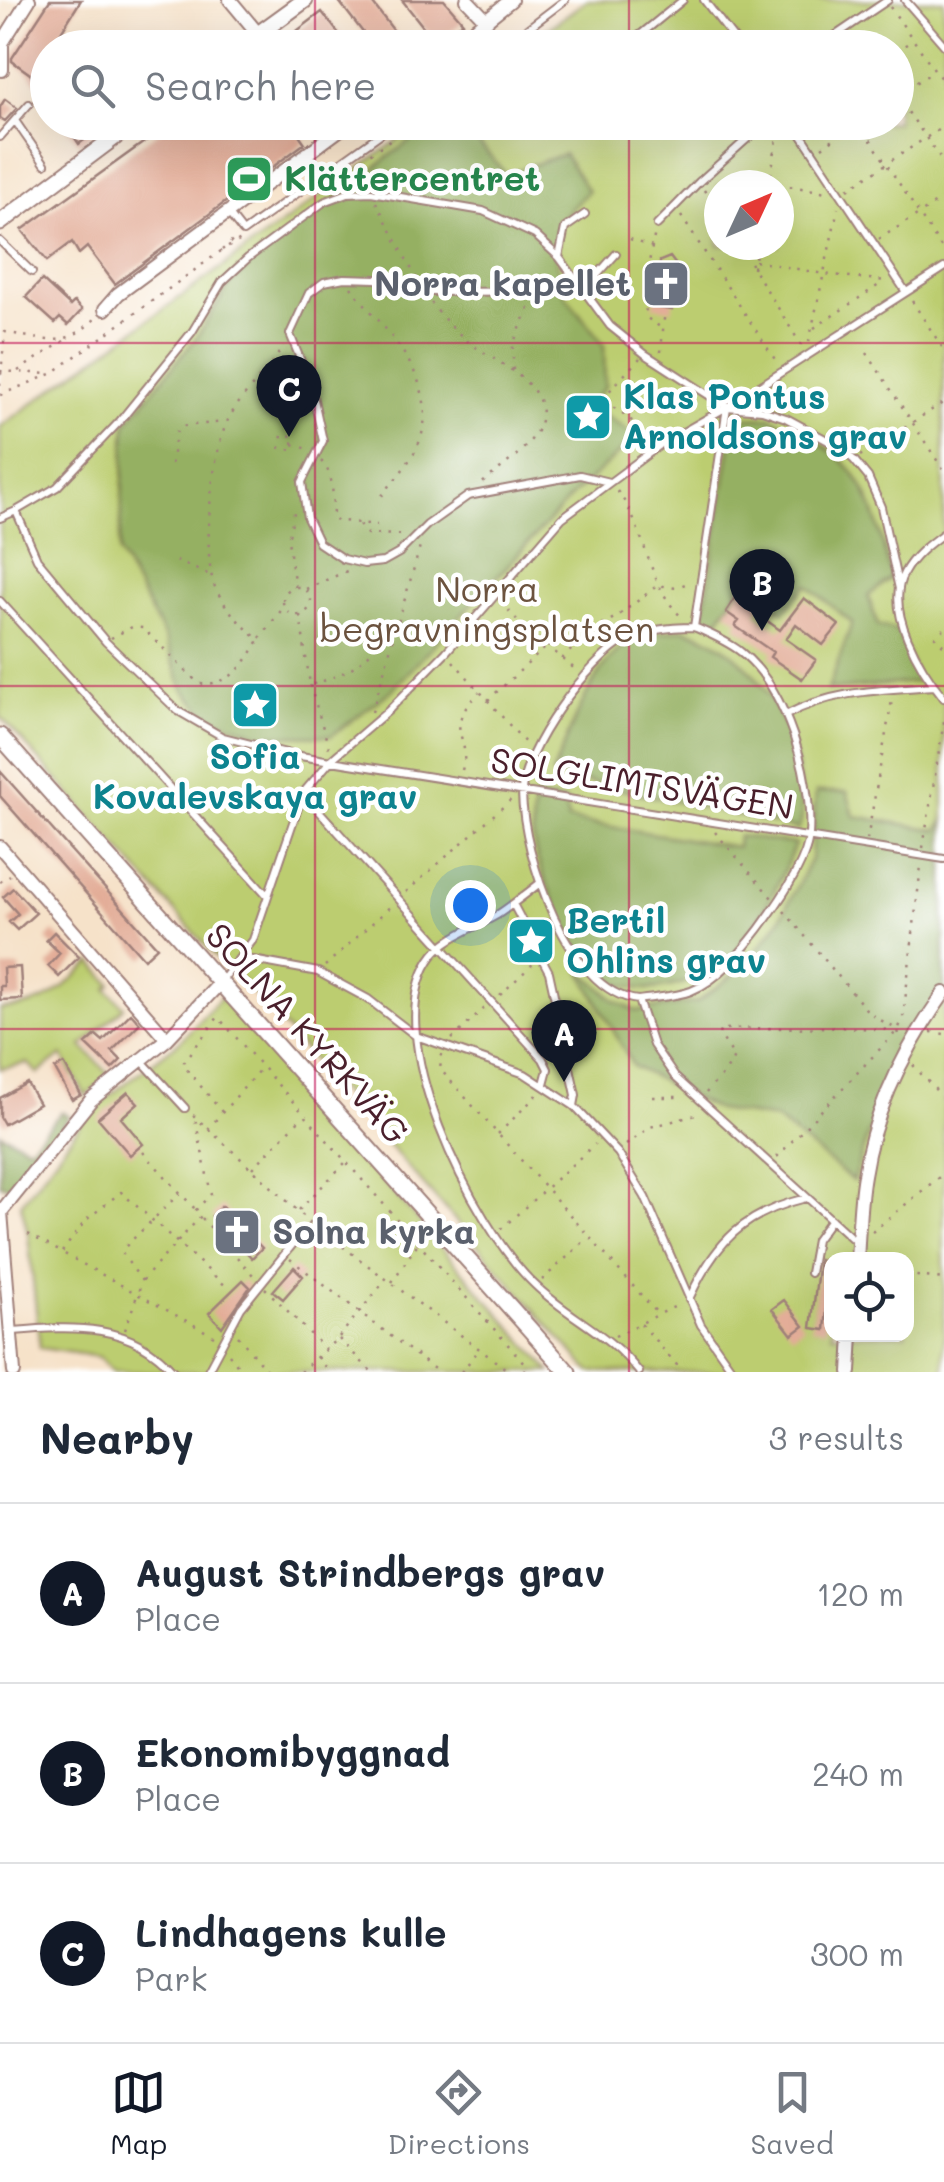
<!DOCTYPE html>
<meta charset="utf-8">
<style>
body{margin:0;font-family:Mali,sans-serif;background:#f2f2f3;color:#1f2937}
.controls{position:absolute;right:30px;bottom:30px;display:grid;overflow:hidden;border-radius:20px;box-shadow:0 10px 40px #0002}
.controls button{width:90px;height:90px;display:grid;place-items:center;padding:0;border:0;border-bottom:2px solid #e0e1e3;background:#fff;color:#1f2937;font:50px sans-serif}
.compass{position:absolute;left:704px;top:170px;width:90px;height:90px;border-radius:50%;background:#fff;box-shadow:0 10px 40px #0002;rotate:46deg}
.you{position:absolute;left:470px;top:905px;width:35px;height:35px;margin:-25px;border:8px solid #fff;border-radius:50%;background:#1a73e8;box-shadow:0 0 0 15px #1a73e833}
.badge{display:grid;place-items:center;width:65px;height:65px;border-radius:50%;background:#111827;color:#fff;font-size:32px;font-weight:700}
.pin{position:absolute;translate:-50% -82px;filter:drop-shadow(0 2px 5px #0008)}
.pin::after{content:'';position:absolute;top:52px;width:35px;height:30px;background:inherit;clip-path:polygon(0 0,100% 0,50% 100%)}
.list{margin:0;padding:0;list-style:none}
h2{display:flex;justify-content:space-between;align-items:center;height:130px;margin:0;padding:0 40px;font-size:42px}
h2 small{font-size:32px;font-weight:400;color:#747a83}
.list li{display:grid;grid-template-columns:65px 1fr auto;gap:30px;align-items:center;box-sizing:border-box;height:180px;padding:0 40px;border-top:2px solid #e0e1e3}
.list b{display:block;font-size:38px;white-space:nowrap}
.list p{margin:0;font-size:32px;white-space:nowrap;color:#747a83}
.list em{font-size:32px;font-style:normal;color:#747a83}
.icon{flex:none;width:55px;height:55px;fill:none;stroke:currentColor;stroke-width:2;stroke-linecap:round;stroke-linejoin:round}
.map{position:relative;flex:none;width:944px;height:1372px;overflow:hidden}
.search{position:absolute;background:#fff;box-shadow:0 10px 40px #0002;left:30px;right:30px;top:30px;height:110px;display:flex;align-items:center;gap:25px;box-sizing:border-box;padding:0 35px;border-radius:55px;color:#747a83;font-size:38px}
.sheet{height:670px;background:#fff}
nav{display:flex;justify-content:space-around;align-items:center;box-sizing:border-box;height:140px;border-top:2px solid #e0e1e3;background:#fff;font-size:28px;color:#747a83}
nav a{display:grid;justify-items:center;gap:5px}
nav .on{color:#111827}
.map>svg:first-child{display:block}
.green{fill:#bccd6f;stroke:#83764d;stroke-width:2.5;fill-rule:evenodd}
.forest{fill:#95b062;stroke:#706846;stroke-width:2.5}
.building{fill:#e3ad98}
.lines{fill:none;stroke-linecap:round;stroke-linejoin:round}
.service-casing{stroke:#a0807a;stroke-width:10}
.minor-casing{stroke:#a0807a;stroke-width:16}
.tertiary-casing{stroke:#a0807a;stroke-width:19}
.path{stroke:#a0807a;stroke-width:2.5;stroke-dasharray:2.5 8;stroke-linecap:butt}
.service{stroke:#fff;stroke-width:6}
.minor{stroke:#fff;stroke-width:12}
.tertiary{stroke:#fff;stroke-width:15}
.grid{fill:none;stroke:#c2185b;stroke-width:2.5;stroke-opacity:0.55}
.labels{text-anchor:middle;stroke-width:9;stroke-linejoin:round;paint-order:stroke}
.leisure-label{font-size:35px;font-weight:bold;fill:#27864d;stroke:#fff;text-anchor:start}
.worship-label{font-size:35px;font-weight:bold;fill:#5b616d;stroke:#fff;text-anchor:end}
.culture-label{font-size:35px;font-weight:bold;fill:#0d838f;stroke:#fff;text-anchor:start}
.park-label{font-size:35px;fill:#6c533f;stroke:#fff}
.street-label{font-size:35px;fill:#4a1f2b;stroke:#fff}
</style>
<div class="map">
<svg width="944" height="1372" viewBox="0 0 944 1372">
<rect width="100%" height="100%" fill="#fff"/>
<filter id="ink" filterUnits="userSpaceOnUse"><feTurbulence type="fractalNoise" baseFrequency=".01" numOctaves="2"/><feDisplacementMap in="SourceGraphic" scale="20" xChannelSelector="R" yChannelSelector="G"/><feConvolveMatrix kernelMatrix="1 2 1 2 8 2 1 2 1" color-interpolation-filters="sRGB"/></filter>
<filter id="wash" filterUnits="userSpaceOnUse"><feTurbulence type="fractalNoise" baseFrequency=".0048" numOctaves="4" result="noise"/><feDisplacementMap in="SourceGraphic" scale="40" xChannelSelector="R" yChannelSelector="G"/><feGaussianBlur stdDeviation="2.25" result="paint"/><feColorMatrix in="noise" values="0 0 0 0 0 0 0 0 0 0 0 0 0 0 0 0 0 1.4 0 .05"/><feComposite in="paint" operator="in"/></filter>
<g filter="url(#wash)">
<rect width="100%" height="100%" fill="#f6e2c9"/>
<path class="green" d="M587,0H944V1372H590L233,970L224,966L0,716V427L422,123L896,122V48L523,47ZM719,185H779V245H719ZM832,1260H906V1334H832Z
M92,962L111,984L107,989L124,1007L82,1046L111,1076L86,1096L62,1055L38,1074L28,1063L0,1069V1009C48,1006 57,993 92,962Z
M221,997L551,1372H113L99,1357L40,1348L28,1234L21,1204L91,1110L179,1042Z"/>
<path class="forest" d="M433,123H461L506,174L564,154L588,191L558,222L556,260L565,295L604,345L605,387L589,405L637,437L575,493L392,690L331,736L262,735L209,717L183,689L164,636L119,553L126,423L197,337L227,288L255,259Z
M770,417C862,459 869,482 891,578L868,596L878,626L898,630L918,682L828,690L852,623L807,585L784,612L770,603L772,592L748,575L716,623L703,616L733,429L738,418Z
M683,629C754,647 794,722 800,791C801,804 805,817 798,829L552,774C571,732 592,659 637,638C650,632 669,632 683,629Z
M816,792H847L854,816L938,830L944,819V990C895,1047 875,1110 853,1181L776,1119L717,1110L633,1066L579,968L614,1000L636,1011L697,1002L743,967L778,923L811,859Z
M535,796L566,801L568,820L737,847L738,836L795,844C780,883 752,941 719,968C708,976 689,982 676,985C608,1002 582,963 557,907C538,863 527,845 535,796Z
M62,1112L69,1116L13,1188L0,1184V1133L29,1147Z"/>
<g id="blocks">
<path class="building" d="M50,0H81L51,48H48V99L30,74L12,61V58Z
M338,0H370L407,48H375Z
M402,0H444L463,22L436,43Z
M322,12L350,48H291L285,40Z
M5,99L17,108L5,121L0,118V107Z
M64,122H108L79,144Z
M172,122H290L305,143L115,284L87,247L79,254L72,242L47,261L22,230Z
M670,257L676,265L673,273L683,274L681,296H674L672,310L653,307L656,294L649,293L651,275L660,276V261Z
M42,280L70,306L74,302L82,310L68,325L60,318L55,323L26,297Z
M746,581L769,595L756,613L780,630L804,598L839,625L823,645L796,624L786,639L816,660L802,679L770,657L773,652L735,626L739,621L726,612Z
M0,771L157,947L144,959L0,796Z
M13,888L36,913L17,930L9,922L18,914L3,897Z
M54,932L79,957L59,977L48,966L60,953L46,940Z
M20,967L22,999L0,1000V986H4L3,968Z
M131,1013L140,1023L112,1051L121,1060L112,1069L86,1044L96,1035L103,1041Z
M64,1064L81,1095L72,1100L55,1069Z
M27,1083L39,1104L4,1124L0,1117V1098Z
M128,1092L138,1103L121,1118L143,1144L130,1155L98,1118Z
M222,1206L262,1248L252,1258L212,1216Z
M819,1260L832,1261L825,1330L811,1328Z
M294,1267L303,1276L283,1299L273,1291Z
M243,1280L250,1287L222,1327L209,1313Z
M784,1300L804,1326L792,1335L772,1309Z"/>
</g>
</g>
<g filter="url(#ink)">
<use href="#blocks" fill-opacity="0" stroke="#a0807a" stroke-width="2.5"/>
<g class="lines">
<g class="service-casing">
<path id="service" d="M704,0L741,48
M905,0L944,45
M502,48L565,0
M624,48L683,0
M817,48L888,0
M16,122L45,164
M793,122L906,292
M0,137L29,104
M229,214L243,232L397,122
M657,225L699,182L766,122
M0,241L32,272
M559,257L565,228L585,214
M609,482L580,475L468,496L427,525L399,553L383,562L364,564L343,559L319,543L307,518L302,482L323,441L311,386L290,334L309,293L324,282L344,278L376,279L424,292L583,291L616,254
M0,518L16,511
M944,533C929,544 913,556 904,573C884,610 921,670 944,698
M899,589L881,507L868,477L854,460L836,445L786,418L762,410L727,407L645,354L610,326L559,257L535,235L483,211L371,192L348,193L324,202L248,258L222,282L192,332L120,421L57,487L16,511L37,559L106,642L178,711L223,737L294,755L944,859
M0,601L267,895
M694,627C671,627 648,629 627,639C590,658 521,751 522,793C523,854 567,992 638,1000L653,1045L675,1077L856,1242
M786,715C833,690 882,690 934,686
M303,793L543,1059L548,1069L544,1084
M540,883C526,894 512,905 497,915C477,927 448,936 433,955C374,1030 475,1229 535,1285C570,1319 608,1332 639,1372
M513,904L549,972L576,1095L574,1106
M242,958L318,972L368,999L416,1036L525,1074L574,1106L618,1153L645,1197L701,1325L734,1372
M221,982L253,940L303,793L332,759L388,711L446,652L562,518L660,445L727,407L944,268
M638,1000C655,997 676,997 691,991C718,981 742,951 759,929C776,906 807,863 809,835C813,779 786,687 741,652C727,641 710,634 694,627L727,407
M142,1061L185,1108
M810,1273L816,1240L831,1219
M689,1299C715,1242 744,1213 806,1198
M13,1331C73,1326 131,1322 174,1372
M207,1372L241,1308L297,1239"/>
</g>
<g class="minor-casing">
<path id="minor" d="M230,0L270,48
M467,0L487,21
M451,48L511,0
M2,70V43L29,0
M105,309L118,294L350,122
M0,847L167,1039
M857,1260C859,1232 859,1203 864,1175C874,1109 906,1047 944,993
M14,1372L1,1212L91,1100L167,1039L220,983
M850,1372L852,1334"/>
</g>
<g class="tertiary-casing">
<path id="tertiary" d="M239,48L305,0
M0,223L135,122
M0,736L568,1372"/>
</g>
<path class="path" d="M890,7L944,83
M854,36L862,48
M896,51L913,40
M899,94L934,71
M896,95L944,163
M859,122L944,252
M822,147L857,123
M357,167L366,181
M769,183L827,192
M769,185L780,122
M848,189L944,126
M319,190L415,122
M704,190L719,214
M376,202L419,283
M681,216L778,364
M630,239L652,247L655,232
M879,239L944,198
M739,245L803,348
M652,247L643,293L647,318L663,329
M222,250L235,239
M755,261L824,274L886,281
M753,268L758,245
M351,287C385,331 445,383 418,445C410,463 393,481 381,497
M912,301L944,350
M431,302C441,317 455,331 469,342C492,361 553,384 540,424C532,448 498,469 480,485
M814,328L882,283
M809,342L838,208
M661,352L665,308
M867,353L944,471
M640,358L600,401L620,411L652,438
M513,370V344L532,302
M0,371L49,374
M18,371L67,339
M0,385L5,332C47,340 62,350 96,318
M0,395L51,374L221,251L241,240
M293,444L294,436L282,435L280,448L293,450V444L308,449
M860,456L944,402
M321,461C336,476 332,500 333,520L377,525
M171,464L177,430L184,426L225,422
M617,491C648,530 646,586 684,619
M359,525L367,534L407,535
M176,561L210,575
M283 601a14 14 0 1 1 28 0a14 14 0 1 1-28 0Z
M295,587L288,540L295,508
M306,589L349,570
M502,602L514,617L577,671
M300,615L310,685C356,672 374,655 397,615
M944,629L935,637L944,646
M111,638L132,627L143,628L199,684C230,686 245,665 259,640C241,624 226,610 215,587C201,556 212,451 228,420C242,393 268,373 283,346
M260,638L283,608
M562,659L585,636L622,613L658,585L676,588L692,581
M453,661L527,745
M310,685L329,748
M488,700L545,648
M372,712L420,547
M462,770C473,733 440,733 479,692
M715,832L772,898
M867,840L892,700
M923,848L944,721
M0,882L10,875
M406,892L513,798
M784,911L870,1014L898,1030L900,1041
M325,966L393,904
M500,995L534,963
M931,1032L944,1034
M452,1039L486,1007
M442,1054L440,1069L658,1314
M913,1065L944,1099
M706,1093C716,1080 729,1072 734,1056L719,1034L721,1029L837,1027L893,1030
M653,1097H684
M222,1112L185,1067L184,1062L218,1017L526,1365L524,1372
M193,1115L310,1222L510,1372
M208,1129L261,1068
M498,1134L538,1094
M626,1145L650,1127L700,1114
M143,1152L195,1209
M777,1157L898,1030L903,1018L921,866
M253,1168L303,1116
M299,1210L346,1162
M202,1218L253,1275
M501,1229L595,1144
M872,1232L944,1173
M28,1234L214,1336
M301,1234L310,1222
M62,1252L86,1220L121,1192L228,1288
M290,1259L438,1372
M906,1275L944,1279
M542,1280L588,1238
M142,1281L123,1255L124,1248L180,1193
M392,1282L418,1243
M265,1288L325,1349
M641,1324L683,1372
M125,1330L142,1281L201,1216L196,1210L211,1194L195,1118
M238,1336L268,1372
M615,1336L680,1304
M339,1339L372,1372
M229,1354L243,1372
M317,1357L329,1372
M300,1372L338,1338L384,1282
M461,1372L479,1350"/>
<use href="#service" class="service"/>
<use href="#minor" class="minor"/>
<use href="#tertiary" class="tertiary"/>
</g>
</g>
<path class="grid" d="M315,0V48M629,0V48M315,122V1372M629,122V1372M0,343H944M0,686H944M0,1029H944"/>
<defs>
<g id="stadium-square" transform="scale(2.5)"><rect x="-9" y="-9" width="18" height="18" rx="4" fill="#2e9e5b" stroke="#fff"/><path d="M0-5a6.5 5 0 1 0 0 10a6.5 5 0 1 0 0-10ZM-3.5-1.8h7v3.6h-7Z" fill="#fff"/></g>
<g id="church-square" transform="scale(2.5)"><rect x="-9" y="-9" width="18" height="18" rx="4" fill="#6b7280" stroke="#fff"/><path d="M-1.2-6h2.4v3.5h3.3v2.4h-3.3V6h-2.4V-.1h-3.3v-2.4h3.3Z" fill="#fff"/></g>
<g id="sight-square" transform="scale(2.5)"><rect x="-9" y="-9" width="18" height="18" rx="4" fill="#0f9aa8" stroke="#fff"/><path d="M0-6L1.8-2.2L6-1.7L2.9 1.2L3.7 5.4L0 3.3L-3.7 5.4L-2.9 1.2L-6-1.7L-1.8-2.2Z" fill="#fff"/></g>
</defs>
<g fill-rule="evenodd">
<use href="#stadium-square" x="249" y="179"/>
<use href="#church-square" x="666" y="284"/>
<use href="#sight-square" x="588" y="417"/>
<use href="#sight-square" x="255" y="705"/>
<use href="#sight-square" x="531" y="941"/>
<use href="#church-square" x="237" y="1232"/>
</g>
<g class="labels">
<g class="leisure-label">
<text x="284" y="191">Klättercentret</text>
</g>
<g class="worship-label">
<text x="631" y="296">Norra kapellet</text>
<text x="272" y="1244" text-anchor="start">Solna kyrka</text>
</g>
<g class="culture-label">
<text x="623" y="409">Klas Pontus<tspan x="623" dy="40">Arnoldsons grav</tspan></text>
<text x="255" y="769" text-anchor="middle">Sofia<tspan x="255" dy="40">Kovalevskaya grav</tspan></text>
<text x="566" y="933">Bertil<tspan x="566" dy="40">Ohlins grav</tspan></text>
</g>
<g class="park-label">
<text x="487" y="602">Norra<tspan x="487" dy="40">begravningsplatsen</tspan></text>
</g>
<g class="street-label">
<text transform="translate(642 784) rotate(9)" y="12">SOLGLIMTSVÄGEN</text>
<text transform="translate(307 1034) rotate(48)" y="12">SOLNA KYRKVÄG</text>
</g>
</g>
</svg>
<div class="controls">
<button><svg class="icon" aria-label="locate" viewBox="0 0 24 24"><circle cx="12" cy="12" r="6"/><path d="M12 2v4M12 18v4M2 12h4M18 12h4"/></svg></button>
</div>
<svg class="compass" viewBox="-18 -18 36 36"><path d="M0-13l5 13h-10z" fill="#e53935"/><path d="M0 13l5-13h-10z" fill="#747a83"/></svg>
<div class="you"></div>
<div class="pin badge" style="left:564px;top:1082px">A</div>
<div class="pin badge" style="left:762px;top:631px">B</div>
<div class="pin badge" style="left:289px;top:437px">C</div>
<div class="search"><svg class="icon" aria-label="search" viewBox="0 0 24 24"><circle cx="10" cy="10" r="6"/><path d="M15 15l6 6"/></svg>Search here</div>
</div>
<section class="sheet">
<h2>Nearby<small>3 results</small></h2>
<ul class="list">
<li><span class="badge">A</span><div><b>August Strindbergs grav</b><p>Place</p></div><em>120 m</em></li>
<li><span class="badge">B</span><div><b>Ekonomibyggnad</b><p>Place</p></div><em>240 m</em></li>
<li><span class="badge">C</span><div><b>Lindhagens kulle</b><p>Park</p></div><em>300 m</em></li>
</ul>
</section>
<nav>
<a class="on"><svg class="icon" aria-label="map" viewBox="0 0 24 24"><path d="M3 6l6-2 6 2 6-2v14l-6 2-6-2-6 2zM9 4v14M15 6v14"/></svg>Map</a>
<a><svg class="icon" aria-label="directions" viewBox="0 0 24 24"><path d="M12 3l9 9-9 9-9-9zM9 14v-3h6M13 9l2 2-2 2"/></svg>Directions</a>
<a><svg class="icon" aria-label="saved" viewBox="0 0 24 24"><path d="M7 4h10v16l-5-4-5 4z"/></svg>Saved</a>
</nav>
